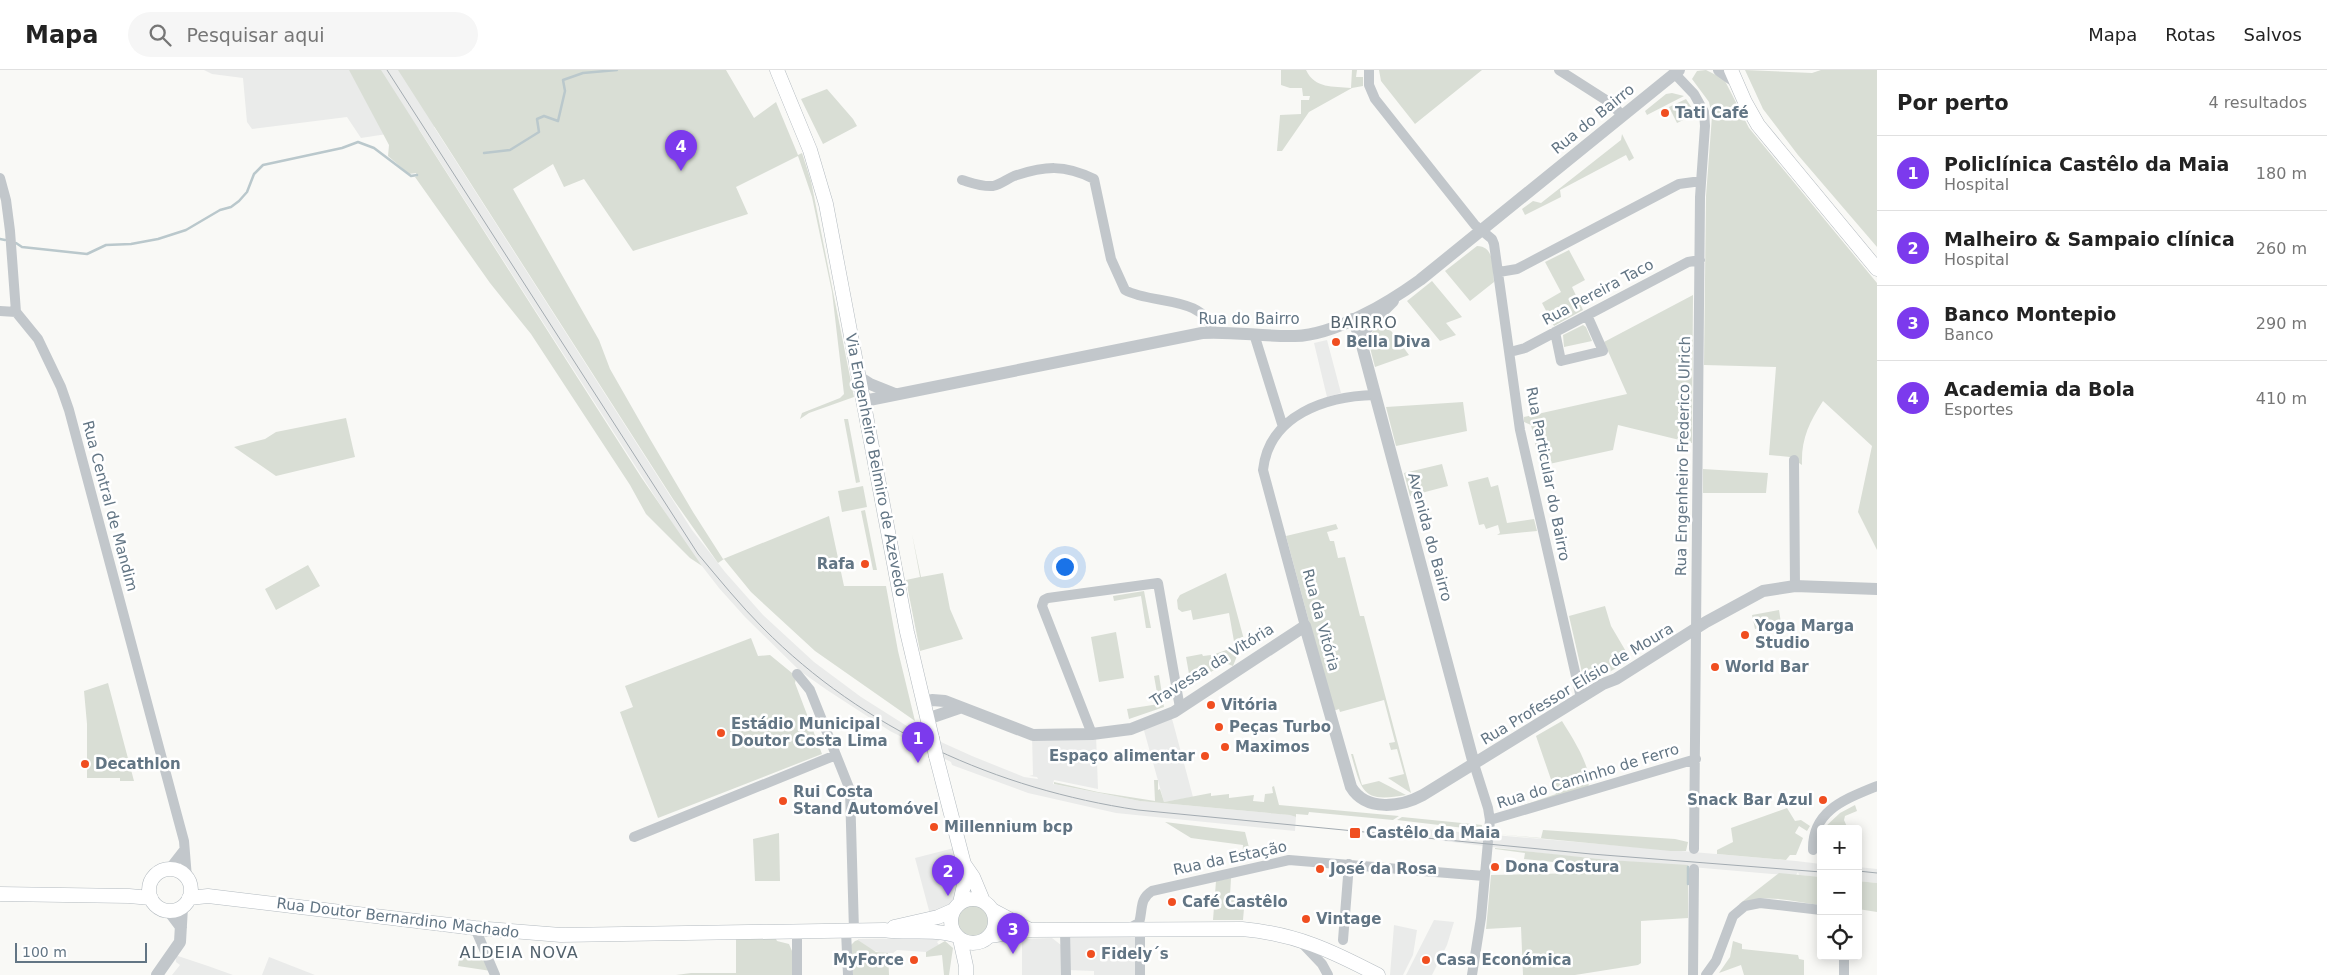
<!DOCTYPE html>
<html lang="pt">
<meta charset="utf-8">
<style>
body{margin:0;font-family:"DejaVu Sans",sans-serif;background:#f6f6f6;color:#222}
.controls{position:absolute;right:15px;bottom:15px;display:grid;overflow:hidden;border-radius:5px;box-shadow:0 2px 12px #0003}
.controls button{width:45px;height:45px;display:grid;place-items:center;padding:0;border:0;border-bottom:1px solid #e0e0e0;background:#fff;color:#222;font:25px sans-serif}
.scale{position:absolute;left:15px;bottom:12px;width:132px;box-sizing:border-box;padding-left:5px;border:2px solid #627584;border-top:0;font-size:14px;line-height:18px;white-space:nowrap;color:#627584;-webkit-text-stroke:4px #fff;paint-order:stroke}
.you{position:absolute;left:1064px;top:496px;width:18px;height:18px;margin:-12px;border:4px solid #fff;border-radius:50%;background:#1a73e8;box-shadow:0 0 0 8px #1a73e833}
.badge{display:grid;place-items:center;width:32px;height:32px;border-radius:50%;background:#7c3aed;color:#fff;font-size:16px;font-weight:700}
.pin{position:absolute;translate:-50% -41px;filter:drop-shadow(0 1px 2px #0008)}
.pin::after{content:'';position:absolute;top:26px;width:18px;height:15px;background:inherit;clip-path:polygon(0 0,100% 0,50% 100%)}
.list{margin:0;padding:0;list-style:none}
h2{display:flex;justify-content:space-between;align-items:center;height:65px;margin:0;padding:0 20px;font-size:21px}
h2 small{font-size:16px;font-weight:400;color:#767676}
.list li{display:grid;grid-template-columns:32px 1fr auto;gap:15px;align-items:center;box-sizing:border-box;height:75px;padding:0 20px;border-top:1px solid #e0e0e0}
.list b{display:block;font-size:19px;white-space:nowrap}
.list p{margin:0;font-size:16px;white-space:nowrap;color:#767676}
.list em{font-size:16px;font-style:normal;color:#767676}
.icon{flex:none;width:28px;height:28px;fill:none;stroke:currentColor;stroke-width:2;stroke-linecap:round;stroke-linejoin:round}
.map{position:relative;flex:none;width:1877px;height:905px;overflow:hidden}
header{display:flex;align-items:center;gap:30px;box-sizing:border-box;height:70px;padding:0 25px;background:#fff;border-bottom:1px solid #e0e0e0}
header strong{font-size:24px}
nav{display:flex;gap:28px;margin-inline-start:auto;font-size:18px}
.search{width:350px;height:45px;background:#f6f6f6;display:flex;align-items:center;gap:12px;box-sizing:border-box;padding:0 18px;border-radius:28px;color:#767676;font-size:19px}
main{display:flex}
aside{flex:1;background:#fff}
.map>svg:first-child{display:block}
.built{fill:#eaebea}
.green{fill:#d9ded5}
.lines{fill:none;stroke-linecap:round;stroke-linejoin:round}
.stream{stroke:#bac8cc;stroke-width:2.5}
.secondary-casing{stroke:#b4bbc0;stroke-width:15}
.minor{stroke:#c2c7cb;stroke-width:10}
.tertiary{stroke:#c2c7cb;stroke-width:12}
.secondary{stroke:#fff;stroke-width:14}
.tram{stroke:#a3abb1;stroke-width:1}
.secondary-bridge-casing{stroke:#b4bbc0;stroke-width:15;stroke-linecap:butt}
.secondary-bridge{stroke:#fff;stroke-width:14}
.poi-dot{fill:#f04e20;stroke:#fff;stroke-width:2}
.labels{text-anchor:middle;stroke-width:5;stroke-linejoin:round;paint-order:stroke}
.poi-label{font-size:15px;font-weight:bold;fill:#627584;stroke:#fff;text-anchor:start}
.street-label{font-size:15px;fill:#627584;stroke:#fff}
.neighbourhood-label{font-size:16px;letter-spacing:1px;fill:#54636e;stroke:#fff}
</style>
<header>
<strong>Mapa</strong>
<div class="search"><svg class="icon" aria-label="search" viewBox="0 0 24 24"><circle cx="10" cy="10" r="6"/><path d="M15 15l6 6"/></svg>Pesquisar aqui</div>
<nav><a>Mapa</a><a>Rotas</a><a>Salvos</a></nav>
</header>
<main>
<div class="map">
<svg width="1877" height="905" viewBox="0 0 1877 905">
<rect width="100%" height="100%" fill="#f9f9f6"/>
<path class="built" d="M204,0H564L434,57L692,460L725,502L763,545L814,592L861,627L910,658L972,686L1024,707L1038,709L1037,707L1029,706L1033,705L1032,665L1096,664L1098,719L1054,710L1053,714L1140,731L1291,745L1296,747L1295,761L1116,743L1028,723L952,695L951,692L890,661L827,620L800,601L745,547L719,518L688,478L419,59L361,68L347,47L252,59L247,52L243,8L212,4Z
M1327,270L1341,323L1327,327L1314,273Z
M1171,645L1193,727L1164,732L1143,657Z
M1413,758L1796,791L1821,794V807L1799,805L1798,802L1796,805L1772,804L1565,786L1412,767Z
M958,777L959,832L931,848L915,788Z
M1858,797L1877,799V813L1858,811Z
M1434,850L1454,852L1447,875L1432,905H1406Z
M1394,855L1417,860L1413,885L1403,905H1390Z
M1139,860V905H1094V901L1067,900L1066,861Z
M943,868L937,872L939,875L935,879L926,882L897,880L893,883H883L872,880L858,870V869Z
M1052,868L1061,875L1062,905H1022V869Z
M175,885L208,896L233,905H172L180,895L176,892Z
M269,887L315,905H262Z"/>
<path class="green" d="M349,0H381L641,407L702,496L690,488L646,444L630,415L531,264L490,213L415,107L417,106L416,103L409,104L388,86L389,75Z
M398,0H726L754,48L776,32L798,85L802,83L811,111L854,327L809,343L800,349L802,343L840,328L844,324L832,222L812,127L798,86L736,117L748,144L633,181L584,109L564,117L553,94L513,119L599,270L610,299L650,369L693,442L723,489L829,446L844,516H886L898,581L915,651L815,581L751,522L724,489L718,493L673,429Z
M1281,0H1306C1315,19 1333,16 1351,18L1352,0H1357L1356,7H1363V16L1352,18L1309,42L1282,81H1277L1280,45L1301,44V30H1309L1310,26H1303L1302,18H1290L1281,15Z
M1379,0H1482L1415,54L1381,11Z
M1706,0L1724,9L1749,58L1877,213V480L1858,442L1872,376L1823,331C1809,353 1801,369 1802,395L1790,387L1769,385L1776,297L1704,295L1706,126L1712,46L1709,32L1692,9L1697,1Z
M1745,0L1812,3L1821,0H1877V177L1798,85L1763,39Z
M827,19L853,49L857,56L823,74L801,29Z
M1672,23L1684,26L1647,45L1645,41L1666,24Z
M1686,29L1696,44L1677,53L1669,37Z
M1622,64L1634,88L1629,91L1626,85L1560,120L1561,127L1525,145L1522,139L1533,131L1541,133L1621,70Z
M1477,176C1495,176 1493,199 1494,212L1470,231L1445,201Z
M1569,180L1585,210L1572,217L1583,240L1554,256L1542,233L1561,222L1545,192Z
M1432,211L1462,247L1446,253L1456,265L1440,271L1407,231Z
M1693,225L1692,373L1618,355L1613,380L1540,396L1531,355L1524,352V347L1627,324L1604,272Z
M1383,250L1409,285L1375,297C1370,275 1363,266 1383,250Z
M1583,255L1586,257L1592,271L1564,277L1563,265Z
M1463,332L1467,361L1396,376L1386,337Z
M346,348L355,387L276,406L234,377L265,369L276,362Z
M844,349H848L860,412L856,413Z
M1442,394L1448,416L1410,426L1404,403Z
M1703,399L1768,403L1766,423H1703Z
M1488,407L1491,417L1498,415L1507,453L1534,449L1537,461L1497,465L1500,463L1498,455L1486,459L1484,454L1479,455L1468,412Z
M863,416L867,437L842,442L838,421Z
M865,440L877,500H873L861,441Z
M1336,454L1338,459L1327,462L1330,471H1334L1338,488L1345,487L1360,546H1364L1411,723L1388,708L1404,704L1397,679L1391,680L1389,673L1395,672L1384,630L1340,642L1339,639L1333,641L1286,466Z
M912,464L921,507L943,503L950,539L963,569L920,581L906,510L920,507Z
M308,495L320,516L276,540L265,519Z
M1226,503L1246,577L1237,586L1233,596L1225,593L1218,597L1215,584L1235,577L1229,543L1193,550L1191,540L1182,542L1178,539L1177,530L1180,525Z
M1144,521L1151,558H1146L1141,526L1114,531L1113,526Z
M1605,536L1611,556L1631,590L1589,613L1583,607L1569,546Z
M1779,540L1781,553L1755,559L1752,545Z
M1116,562L1124,608L1099,612L1091,567Z
M751,568L758,586L770,585L792,603L797,604L795,613L822,684L658,748L620,642L633,637L625,616Z
M1202,584L1203,586L1211,585L1214,600L1191,615L1186,587Z
M1159,605L1164,637L1129,649L1127,639L1159,634L1154,606Z
M108,613L134,711H120V708H87V654L84,621Z
M1562,651C1571,666 1594,699 1588,718L1515,738L1556,724L1536,666Z
M1351,684H1353L1362,715L1379,711L1406,725C1362,733 1362,722 1351,684Z
M1154,710H1158V720L1160,719L1164,732L1211,723V726L1229,724V728L1254,725L1253,731L1264,732L1265,724L1273,723L1272,717L1274,716L1279,735L1399,746L1393,750L1309,742L1308,745L1296,744V747L1290,745L1140,731L1054,714V712L1098,722L1155,731Z
M1855,735L1857,741L1845,746L1844,750L1848,759H1826L1825,757L1840,743Z
M1787,738L1795,751L1801,750L1810,756L1807,761L1799,756L1795,763L1803,768L1796,785H1790L1786,790L1717,784V780L1733,772L1731,758Z
M1402,747L1482,755L1481,760L1397,750Z
M1165,752L1245,762L1252,789L1242,792L1243,775L1191,768Z
M1543,760L1675,769L1688,772L1686,781H1671L1496,764L1541,768Z
M779,763L780,811H755L753,769Z
M1495,778L1609,790L1688,795V848L1641,851V893L1638,895L1575,905H1523L1521,857L1486,859L1491,805L1583,803V795L1524,789L1525,783L1495,779Z
M1779,803L1821,807V835C1794,832 1763,822 1738,835Z
M1231,808L1230,826L1245,827L1243,850H1213L1216,811Z
M1858,811L1877,813V842L1858,839Z
M957 851a16 16 0 1 1 32 0a16 16 0 1 1-32 0Z
M736,869H776L777,871L789,874L792,881V905H676L691,903H736Z
M858,870L876,882L888,883L889,905H853L851,875L855,871Z
M945,871L953,878L949,905H944L942,885L926,887V882Z
M1733,871L1742,874V879L1798,885L1799,889L1804,890V905H1744L1741,895L1719,903L1730,887Z
M460,884L486,887L491,901L458,896Z"/>
<g class="lines">
<path class="stream" d="M484,83L510,80L539,62L537,49L544,46L558,51L565,21L563,10L583,3L617,0
M0,169L5,170
M16,173L22,177L87,184L106,175L131,174L158,169L186,160L220,140L231,137L239,131L247,122L254,104L263,95L342,78L358,72L374,78L411,106L417,105
M1688,797V814"/>
<g class="secondary-casing">
<path id="secondary" d="M777,0L810,80L826,134L907,562L932,668
M1731,0L1745,32L1758,55L1877,199
M936,686L964,794V815L960,833
M964,794L973,807L983,831
M149 820a21 21 0 1 1 42 0a21 21 0 1 1-42 0Z
M0,824L129,826L151,828
M189,828L208,826L475,858L561,865L884,860C908,864 934,858 957,866
M951 851a22 22 0 1 1 44 0a22 22 0 1 1-44 0Z
M992,840L1030,860
M894,857L938,847L954,840
M989,866L1031,860L1242,859C1296,864 1330,880 1378,905
M960,869L966,896V905"/>
</g>
<path class="minor" d="M1369,0V15L1375,29L1475,155L1492,169L1494,174L1520,360L1581,628
M1559,0L1609,32L1623,46
M1675,4L1694,24L1704,42L1705,56L1700,127L1694,779
M0,108L6,130L10,161L16,242L38,269L61,317L69,340L177,745L184,771L187,808
M962,110C972,113 982,117 993,116C1001,114 1007,109 1014,106C1045,96 1064,94 1094,109L1111,189L1125,220C1152,235 1204,225 1213,262
M1499,202L1517,199L1679,114L1701,111
M0,241L16,242
M1555,262L1561,291L1603,281L1587,245
M1254,264L1283,357
M1510,282L1525,278L1688,192L1700,190
M1794,390L1795,516
M1305,556L1263,400C1269,345 1326,326 1375,325
M797,604L810,620L850,720L854,861
M1092,664L1042,536L1044,530L1048,528L1158,513L1180,638
M1490,750L1696,689
M634,767L836,685
M1813,780C1812,740 1846,729 1877,716
M170,798L184,780
M475,858L495,905
M1128,859L1139,853C1143,840 1139,829 1152,821L1289,790L1484,806
M1065,860L1066,905
M846,861L848,905
M1343,870L1349,794
M1302,873L1322,894L1328,905
M797,905V862
M1140,905V859
M1472,905L1481,848L1490,750L1488,738L1474,694
M1693,905L1694,799
M1706,905L1716,891L1733,846L1745,836L1760,833L1821,840
M1844,905V886"/>
<path class="tertiary" d="M1719,0L1736,12
M1353,249L1360,268L1474,694
M1360,268L1369,255L1393,231
M859,307L870,314L895,324
M864,331L1202,263C1233,261 1264,267 1295,266C1335,265 1388,233 1420,210L1679,0
M923,632L932,630L945,631L1033,665L1092,664L1131,659L1174,642L1305,556L1351,717C1366,742 1401,737 1423,725L1603,614L1616,609L1706,552L1763,521L1795,516L1877,519
M927,649L959,638
M169,841L181,857
M157,905L180,872L182,837"/>
<use href="#secondary" class="secondary"/>
<path class="tram" d="M387,0L698,484C719,509 740,535 763,558C864,660 997,719 1138,740L1591,784L1821,802
M1858,801L1877,803"/>
<g class="secondary-bridge-casing">
<path id="secondary-bridge" d="M932,668L936,686"/>
</g>
<use href="#secondary-bridge" class="secondary-bridge"/>
</g>
<g class="poi-dot">
<circle cx="1665" cy="43" r="5"/>
<circle cx="1336" cy="272" r="5"/>
<circle cx="865" cy="494" r="5"/>
<circle cx="1745" cy="565" r="5"/>
<circle cx="1715" cy="597" r="5"/>
<circle cx="1211" cy="635" r="5"/>
<circle cx="1219" cy="657" r="5"/>
<circle cx="721" cy="663" r="5"/>
<circle cx="1225" cy="677" r="5"/>
<circle cx="1205" cy="686" r="5"/>
<circle cx="85" cy="694" r="5"/>
<circle cx="1823" cy="730" r="5"/>
<circle cx="783" cy="731" r="5"/>
<circle cx="934" cy="757" r="5"/>
<rect x="1349" y="757" width="12" height="12" rx="2.5"/>
<circle cx="1495" cy="797" r="5"/>
<circle cx="1320" cy="799" r="5"/>
<circle cx="1172" cy="832" r="5"/>
<circle cx="1306" cy="849" r="5"/>
<circle cx="1091" cy="884" r="5"/>
<circle cx="914" cy="890" r="5"/>
<circle cx="1426" cy="890" r="5"/>
</g>
<g class="labels">
<g class="poi-label">
<text x="1675" y="48">Tati Café</text>
<text x="1346" y="277">Bella Diva</text>
<text x="855" y="499" text-anchor="end">Rafa</text>
<text x="1755" y="561">Yoga Marga<tspan x="1755" dy="17">Studio</tspan></text>
<text x="1725" y="602">World Bar</text>
<text x="1221" y="640">Vitória</text>
<text x="731" y="659">Estádio Municipal<tspan x="731" dy="17">Doutor Costa Lima</tspan></text>
<text x="1229" y="662">Peças Turbo</text>
<text x="1235" y="682">Maximos</text>
<text x="1195" y="691" text-anchor="end">Espaço alimentar</text>
<text x="95" y="699">Decathlon</text>
<text x="793" y="727">Rui Costa<tspan x="793" dy="17">Stand Automóvel</tspan></text>
<text x="1813" y="735" text-anchor="end">Snack Bar Azul</text>
<text x="944" y="762">Millennium bcp</text>
<text x="1366" y="768">Castêlo da Maia</text>
<text x="1505" y="802">Dona Costura</text>
<text x="1330" y="804">José da Rosa</text>
<text x="1182" y="837">Café Castêlo</text>
<text x="1316" y="854">Vintage</text>
<text x="1101" y="889">Fidely´s</text>
<text x="904" y="895" text-anchor="end">MyForce</text>
<text x="1436" y="895">Casa Económica</text>
</g>
<g class="street-label">
<text transform="translate(1593 49) rotate(-39)" y="5">Rua do Bairro</text>
<text transform="translate(1598 222) rotate(-28)" y="5">Rua Pereira Taco</text>
<text x="1249" y="254">Rua do Bairro</text>
<text transform="translate(1683 386) rotate(-89)" y="5">Rua Engenheiro Frederico Ulrich</text>
<text transform="translate(876 395) rotate(79)" y="5">Via Engenheiro Belmiro de Azevedo</text>
<text transform="translate(1548 404) rotate(79)" y="5">Rua Particular do Bairro</text>
<text transform="translate(110 436) rotate(75)" y="5">Rua Central de Mandim</text>
<text transform="translate(1430 467) rotate(75)" y="5">Avenida do Bairro</text>
<text transform="translate(1321 550) rotate(75)" y="5">Rua da Vitória</text>
<text transform="translate(1212 595) rotate(-32)" y="5">Travessa da Vitória</text>
<text transform="translate(1577 614) rotate(-31)" y="5">Rua Professor Elísio de Moura</text>
<text transform="translate(1588 706) rotate(-17)" y="5">Rua do Caminho de Ferro</text>
<text transform="translate(1230 788) rotate(-12)" y="5">Rua da Estação</text>
<text transform="translate(398 848) rotate(7)" y="5">Rua Doutor Bernardino Machado</text>
</g>
<g class="neighbourhood-label">
<text x="1364" y="258">BAIRRO</text>
<text x="519" y="888">ALDEIA NOVA</text>
</g>
</g>
</svg>
<div class="controls">
<button>+</button>
<button>−</button>
<button><svg class="icon" aria-label="locate" viewBox="0 0 24 24"><circle cx="12" cy="12" r="6"/><path d="M12 2v4M12 18v4M2 12h4M18 12h4"/></svg></button>
</div>
<div class="scale">100 m</div>
<div class="you"></div>
<div class="pin badge" style="left:918px;top:693px">1</div>
<div class="pin badge" style="left:948px;top:826px">2</div>
<div class="pin badge" style="left:1013px;top:884px">3</div>
<div class="pin badge" style="left:681px;top:101px">4</div>
</div>
<aside>
<h2>Por perto<small>4 resultados</small></h2>
<ul class="list">
<li><span class="badge">1</span><div><b>Policlínica Castêlo da Maia</b><p>Hospital</p></div><em>180 m</em></li>
<li><span class="badge">2</span><div><b>Malheiro &amp; Sampaio clínica</b><p>Hospital</p></div><em>260 m</em></li>
<li><span class="badge">3</span><div><b>Banco Montepio</b><p>Banco</p></div><em>290 m</em></li>
<li><span class="badge">4</span><div><b>Academia da Bola</b><p>Esportes</p></div><em>410 m</em></li>
</ul>
</aside>
</main>
